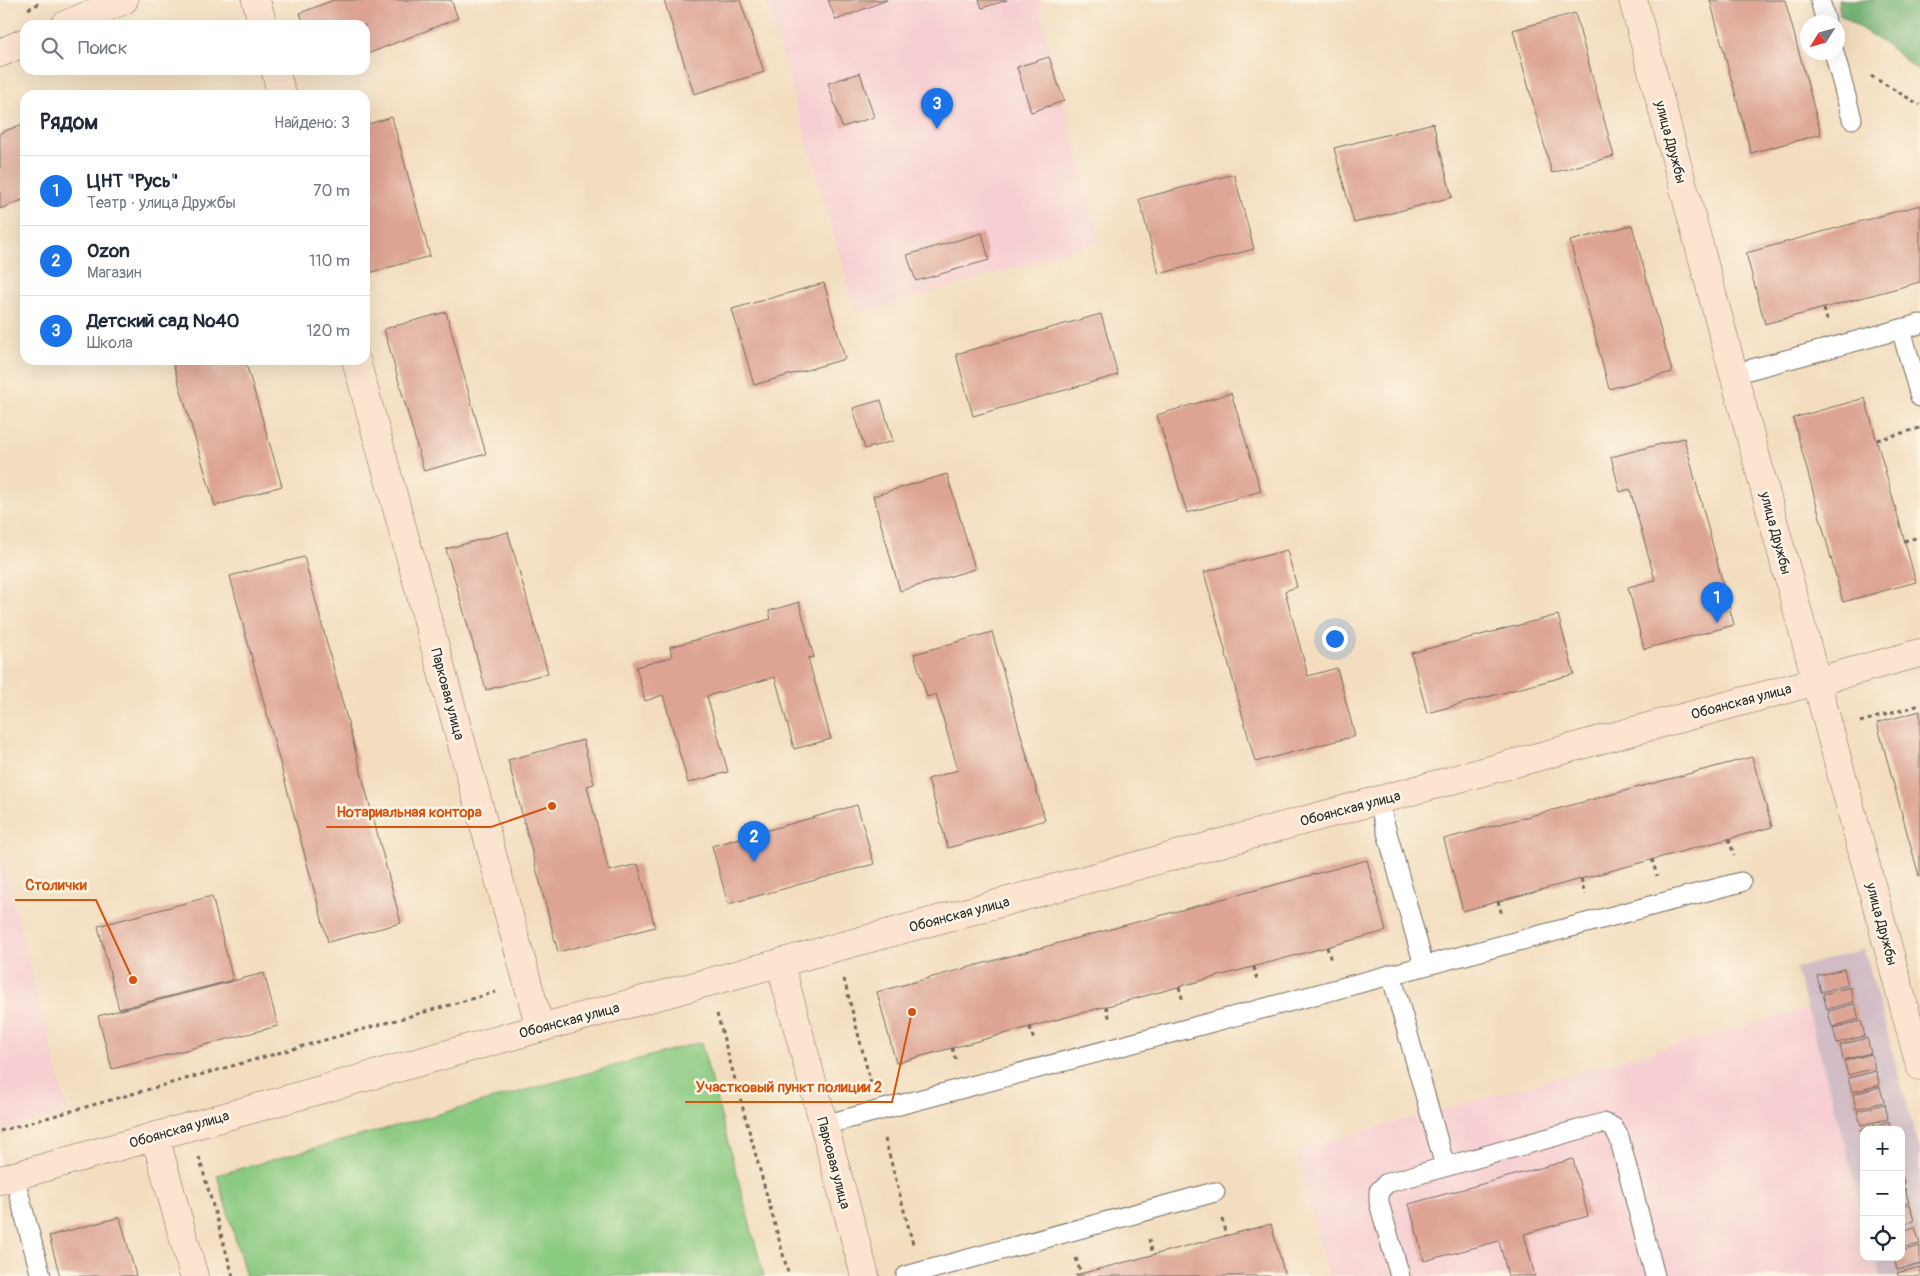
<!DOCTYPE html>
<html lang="ru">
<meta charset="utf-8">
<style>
body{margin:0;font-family:Pangolin,sans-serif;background:#f6f6f7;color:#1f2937}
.controls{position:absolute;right:15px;bottom:15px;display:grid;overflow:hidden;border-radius:10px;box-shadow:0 5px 20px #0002}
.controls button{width:45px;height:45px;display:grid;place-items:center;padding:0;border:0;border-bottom:1px solid #e0e1e3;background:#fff;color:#1f2937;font:25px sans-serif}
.compass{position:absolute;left:1800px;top:15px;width:45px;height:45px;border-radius:50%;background:#fff;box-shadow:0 5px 20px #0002;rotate:233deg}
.you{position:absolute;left:1334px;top:638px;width:18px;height:18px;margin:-12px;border:4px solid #fff;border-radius:50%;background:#1a73e8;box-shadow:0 0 0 8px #1a73e833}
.badge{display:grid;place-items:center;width:32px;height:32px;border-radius:50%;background:#1a73e8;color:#fff;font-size:16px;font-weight:700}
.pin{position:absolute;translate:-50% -41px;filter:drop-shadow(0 1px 2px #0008)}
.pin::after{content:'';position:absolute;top:26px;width:18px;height:15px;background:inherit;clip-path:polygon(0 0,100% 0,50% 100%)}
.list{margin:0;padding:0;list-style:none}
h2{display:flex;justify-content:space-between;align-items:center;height:65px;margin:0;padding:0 20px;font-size:21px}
h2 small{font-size:16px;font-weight:400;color:#747a83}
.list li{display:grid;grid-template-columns:32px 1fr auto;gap:15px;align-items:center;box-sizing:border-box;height:70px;padding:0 20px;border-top:1px solid #e0e1e3}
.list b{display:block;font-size:19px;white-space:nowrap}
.list p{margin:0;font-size:16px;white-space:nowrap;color:#747a83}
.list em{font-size:16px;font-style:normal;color:#747a83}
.icon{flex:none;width:28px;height:28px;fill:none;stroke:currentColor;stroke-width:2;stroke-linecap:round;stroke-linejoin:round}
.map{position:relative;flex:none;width:1920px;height:1276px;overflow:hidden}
.search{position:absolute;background:#fff;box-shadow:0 5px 20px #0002;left:20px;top:20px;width:350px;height:55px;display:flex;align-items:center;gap:12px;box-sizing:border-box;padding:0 18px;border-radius:15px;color:#747a83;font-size:19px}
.panel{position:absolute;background:#fff;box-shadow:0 5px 20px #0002;left:20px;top:90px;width:350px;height:275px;border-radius:15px}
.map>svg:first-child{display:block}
.built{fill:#f7cfd2}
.industrial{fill:#d2bdc6}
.green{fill:#8bca81;stroke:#5b7a56}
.forest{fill:#70ae6f;stroke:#4e6c4d}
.building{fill:#dda494}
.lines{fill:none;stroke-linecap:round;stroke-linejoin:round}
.lane-casing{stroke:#71695e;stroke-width:21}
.secondary-casing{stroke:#71695e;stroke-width:29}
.path{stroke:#71695e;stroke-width:3;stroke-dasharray:4 4;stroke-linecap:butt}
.lane{stroke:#fff;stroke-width:19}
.secondary{stroke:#fde4d0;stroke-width:28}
.labels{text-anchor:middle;stroke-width:5;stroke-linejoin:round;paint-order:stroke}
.street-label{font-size:14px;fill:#2b2b2b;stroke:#fcf5e5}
.leader{fill:none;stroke:#d5540f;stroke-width:2}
.callout-dot{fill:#d5540f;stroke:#fcf5e5;stroke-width:2}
.callout-label{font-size:15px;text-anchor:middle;font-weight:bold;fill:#d5540f;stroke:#fcf5e5;stroke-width:5;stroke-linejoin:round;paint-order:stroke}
</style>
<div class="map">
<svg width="1920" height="1276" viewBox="0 0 1920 1276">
<rect width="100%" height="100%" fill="#fcf5e5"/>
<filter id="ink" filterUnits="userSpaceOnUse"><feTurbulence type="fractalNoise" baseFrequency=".02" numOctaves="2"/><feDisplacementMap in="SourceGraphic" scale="10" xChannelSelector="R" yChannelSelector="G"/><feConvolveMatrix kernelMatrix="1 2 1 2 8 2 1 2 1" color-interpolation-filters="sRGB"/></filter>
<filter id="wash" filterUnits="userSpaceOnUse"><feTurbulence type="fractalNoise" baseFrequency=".0096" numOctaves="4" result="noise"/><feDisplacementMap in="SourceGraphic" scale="20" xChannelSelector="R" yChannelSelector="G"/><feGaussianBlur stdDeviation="1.12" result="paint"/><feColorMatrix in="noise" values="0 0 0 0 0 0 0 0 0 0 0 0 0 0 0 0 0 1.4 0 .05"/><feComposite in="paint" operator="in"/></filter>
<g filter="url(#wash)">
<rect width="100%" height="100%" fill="#f3ddbe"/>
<path class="built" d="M766,0H1041V15L1100,242L857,314Z
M0,853L68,1112L0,1131Z
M1807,1009L1864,1214V1257H1876L1881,1276H1329L1295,1150Z"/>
<path class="industrial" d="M1864,949L1920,1151V1276H1881L1876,1257H1901V1130H1864V1214L1796,968Z"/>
<path class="green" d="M701,1042L764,1276H246L217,1175Z"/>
<path class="forest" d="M1838,0H1920V73L1888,46L1840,15Z"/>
<g id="blocks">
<path class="building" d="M334,0H451L458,18L365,55V25H304L300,13Z
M664,0H740L764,72L694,94Z
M828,0H887L836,20Z
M979,0H1007L982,8Z
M1710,0H1785L1821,134L1751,153Z
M1575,13L1614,156L1552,173L1513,30Z
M1049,57L1064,101L1031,112L1017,67Z
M860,73L874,117L842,127L828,83Z
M392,117L430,256L369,273L365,260V125Z
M25,123V199L0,209V133Z
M1433,123L1452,197L1354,223L1334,148Z
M1234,174L1254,249L1159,274L1139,199Z
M1920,205V282L1765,324L1746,253Z
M1632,225L1672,372L1609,389L1570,241Z
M982,233L989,260L916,281L907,255Z
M824,283L845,359L754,385L732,309Z
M446,312L486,454L424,471L384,329Z
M1101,314L1118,375L973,416L956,354Z
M172,360H245L282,486L215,506Z
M1231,393L1261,491L1187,513L1157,415Z
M1865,398L1916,582L1843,602L1793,418Z
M881,400L893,441L865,449L853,408Z
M1684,438L1734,625L1644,649L1628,587L1655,580L1630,489L1620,492L1611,457Z
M947,474L975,569L900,591L873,496Z
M508,532L548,673L486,690L446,549Z
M1287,550L1297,587L1285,591L1308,676L1337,668L1355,736L1255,762L1204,572Z
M304,557L401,923L328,942L230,576Z
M799,602L814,657L808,658L831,739L794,749L775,677L707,696L728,772L688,783L663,695L645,701L636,667L672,657L670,647L771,619L769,611Z
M1558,615L1574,674L1427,713L1411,653Z
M992,632L1045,820L948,848L928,779L958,770L936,694L927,697L914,654Z
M1920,711V876H1919L1877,723Z
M583,740L594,784L587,786L609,871L638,864L655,927L558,952L508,760Z
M1752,757L1772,827L1463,911L1444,839Z
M857,805L874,864L728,904L712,846Z
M1367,860L1386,931L896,1063L877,992Z
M212,896L233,980L119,1009L98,926Z
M1844,969L1848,985L1821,992L1817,976Z
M264,973L278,1026L112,1069L98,1016Z
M1850,987L1854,1002L1827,1009L1823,994Z
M1855,1004L1859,1019L1832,1027L1828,1011Z
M1861,1021L1865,1036L1837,1043L1833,1028Z
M1867,1038L1871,1053L1843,1060L1840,1045Z
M1871,1054L1875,1068L1848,1075L1844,1061Z
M1876,1071L1880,1085L1852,1092L1848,1078Z
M1880,1087L1884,1102L1856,1109L1853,1094Z
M1885,1104L1888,1119L1861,1125L1857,1111Z
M1889,1121L1891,1130H1864L1863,1133L1862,1130H1859Z
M1573,1159L1588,1216L1524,1234L1535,1276H1508L1499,1241L1424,1261L1409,1204Z
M1901,1172L1905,1184L1901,1185Z
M1905,1188L1909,1203L1901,1204V1189Z
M1910,1205L1914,1221L1901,1224V1207Z
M120,1217L136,1276H60L49,1236Z
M1271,1224L1285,1276H1076V1275Z
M1915,1227L1920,1244L1901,1248V1231Z
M1920,1246V1264L1897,1270L1894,1257H1901V1251Z
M1920,1267V1276H1898L1897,1273Z"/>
</g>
</g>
<g filter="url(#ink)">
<use href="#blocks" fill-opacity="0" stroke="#71695e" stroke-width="1"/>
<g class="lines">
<g class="lane-casing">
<path id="lane" d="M1820,0L1826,22
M1834,52L1852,119
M1901,329L1920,397
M1733,374L1920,324
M1378,800L1424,966
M1391,974L1445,1166
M824,1125L1741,882
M14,1176L41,1276
M906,1276L1215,1192
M1400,1276L1379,1203V1191L1387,1183L1603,1123L1613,1127L1619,1137L1655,1276"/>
</g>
<g class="secondary-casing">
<path id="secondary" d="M256,0L263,25
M1633,0L1920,1066
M65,25L124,0
M0,53L25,42
M275,70L282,95
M356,360L540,1028
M780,963L865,1276
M155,1136L194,1276
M0,1180L540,1028L1920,653"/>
</g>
<path class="path" d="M28,9L40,3
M1871,76L1920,105
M1824,309L1827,320
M1877,440L1920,428
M1904,541L1920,537
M1860,722L1920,705
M1729,839L1734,855
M1652,859L1657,876
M1581,879L1585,895
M1498,901L1502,915
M1327,947L1331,961
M1254,967L1257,980
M844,979L871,1084
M1179,987L1183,1001
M1106,1006L1110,1020
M717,1014L789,1276
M1030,1027L1034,1041
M952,1048L956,1061
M0,1131L496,992
M885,1139L913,1244
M199,1157L233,1276
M1222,1219L1226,1236
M1149,1239L1153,1255
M1076,1258L1081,1274"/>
<use href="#lane" class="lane"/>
<use href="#secondary" class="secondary"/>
</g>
</g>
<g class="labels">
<g class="street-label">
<text transform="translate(1671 142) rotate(75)" y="5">улица Дружбы</text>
<text transform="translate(1776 533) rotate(75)" y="5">улица Дружбы</text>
<text transform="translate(448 694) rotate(75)" y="5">Парковая улица</text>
<text transform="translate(1741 701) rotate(-15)" y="5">Обоянская улица</text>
<text transform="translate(1350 808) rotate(-15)" y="5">Обоянская улица</text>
<text transform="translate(959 914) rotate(-15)" y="5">Обоянская улица</text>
<text transform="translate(1882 924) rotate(75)" y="5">улица Дружбы</text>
<text transform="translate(569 1020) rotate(-15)" y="5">Обоянская улица</text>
<text transform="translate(179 1129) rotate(-16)" y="5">Обоянская улица</text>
<text transform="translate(834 1163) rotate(75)" y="5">Парковая улица</text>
</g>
</g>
<path class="leader" d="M552 806L491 827H326M133 980L96 900H15M912 1012L892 1102H685"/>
<g class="callout-dot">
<circle cx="552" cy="806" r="5"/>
<circle cx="133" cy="980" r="5"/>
<circle cx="912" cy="1012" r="5"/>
</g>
<g class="callout-label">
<text x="409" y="817">Нотариальная контора</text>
<text x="56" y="890">Столички</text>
<text x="789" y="1092">Участковый пункт полиции 2</text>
</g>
</svg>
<div class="controls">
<button>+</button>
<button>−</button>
<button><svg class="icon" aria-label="locate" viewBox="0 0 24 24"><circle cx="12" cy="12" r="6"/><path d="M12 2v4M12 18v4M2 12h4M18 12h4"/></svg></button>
</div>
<svg class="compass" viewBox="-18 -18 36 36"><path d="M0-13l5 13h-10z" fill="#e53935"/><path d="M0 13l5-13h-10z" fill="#747a83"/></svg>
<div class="you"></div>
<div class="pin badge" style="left:1717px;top:623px">1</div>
<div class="pin badge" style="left:754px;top:862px">2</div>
<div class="pin badge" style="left:937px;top:129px">3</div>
<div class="search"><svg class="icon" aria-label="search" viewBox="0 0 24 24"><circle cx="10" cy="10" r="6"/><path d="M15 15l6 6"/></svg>Поиск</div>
<section class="panel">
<h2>Рядом<small>Найдено: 3</small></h2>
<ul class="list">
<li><span class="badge">1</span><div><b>ЦНТ &quot;Русь&quot;</b><p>Театр · улица Дружбы</p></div><em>70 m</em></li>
<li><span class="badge">2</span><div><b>Ozon</b><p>Магазин</p></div><em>110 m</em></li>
<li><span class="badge">3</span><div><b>Детский сад №40</b><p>Школа</p></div><em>120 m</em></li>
</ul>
</section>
</div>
